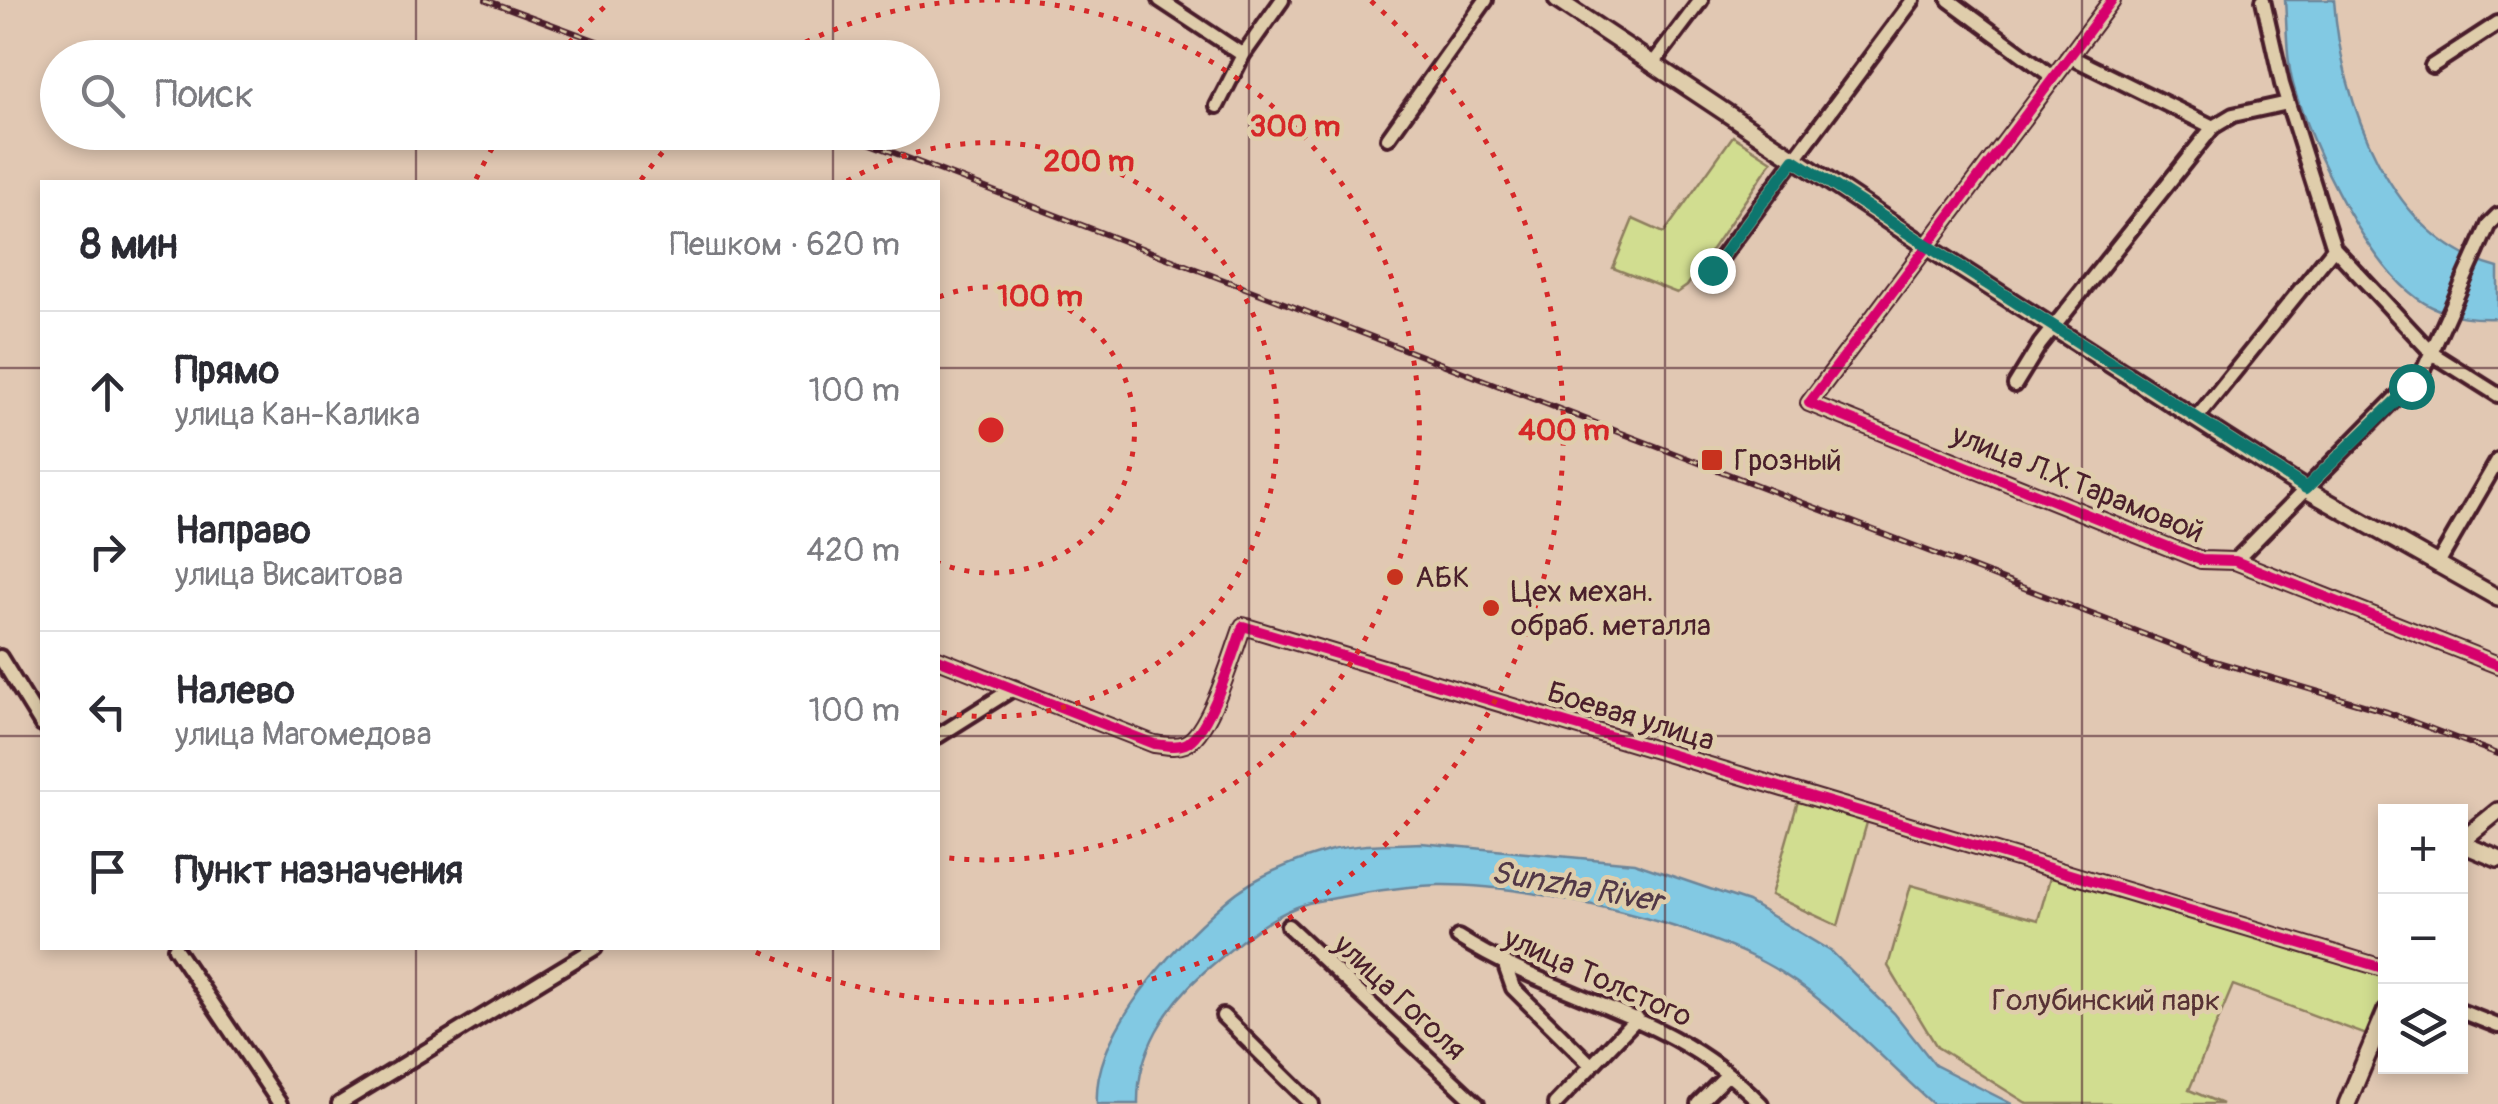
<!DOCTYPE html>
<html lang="ru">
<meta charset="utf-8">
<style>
body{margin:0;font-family:Pangolin,sans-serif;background:#f7f7f7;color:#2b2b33}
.controls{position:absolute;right:30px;bottom:30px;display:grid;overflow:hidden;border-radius:0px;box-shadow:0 5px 15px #0003}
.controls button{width:90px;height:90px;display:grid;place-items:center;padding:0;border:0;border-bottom:2px solid #e1e1e2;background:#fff;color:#2b2b33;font:50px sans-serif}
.stop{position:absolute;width:30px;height:30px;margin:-22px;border:8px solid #0f766e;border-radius:50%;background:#fff}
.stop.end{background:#0f766e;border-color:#fff;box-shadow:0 2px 10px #0008}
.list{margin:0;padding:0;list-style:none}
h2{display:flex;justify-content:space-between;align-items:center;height:130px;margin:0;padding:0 40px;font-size:42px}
h2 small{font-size:32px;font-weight:400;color:#7c7c81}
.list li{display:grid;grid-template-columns:65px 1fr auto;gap:30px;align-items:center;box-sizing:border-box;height:160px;padding:0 40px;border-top:2px solid #e1e1e2}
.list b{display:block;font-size:38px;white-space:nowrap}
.list p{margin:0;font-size:32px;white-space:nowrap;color:#7c7c81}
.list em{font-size:32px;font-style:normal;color:#7c7c81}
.icon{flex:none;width:55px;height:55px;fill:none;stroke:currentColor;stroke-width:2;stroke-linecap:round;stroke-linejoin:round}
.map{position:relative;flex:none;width:2498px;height:1104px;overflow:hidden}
.search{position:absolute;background:#fff;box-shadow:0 5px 15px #0003;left:40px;top:40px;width:900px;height:110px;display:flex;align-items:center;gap:25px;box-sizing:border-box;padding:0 35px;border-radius:55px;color:#7c7c81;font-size:38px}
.panel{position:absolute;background:#fff;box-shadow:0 5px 15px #0003;left:40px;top:180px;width:900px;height:770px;border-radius:0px}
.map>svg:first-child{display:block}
.green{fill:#d1dd90;stroke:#8e7e5e;stroke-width:2.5}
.water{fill:#82c9e3;stroke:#6c8599;stroke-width:2.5}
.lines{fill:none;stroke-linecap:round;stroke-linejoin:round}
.minor-casing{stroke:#4a1f2b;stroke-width:20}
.major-casing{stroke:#4a1f2b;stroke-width:22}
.minor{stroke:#dfcdab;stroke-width:12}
.major{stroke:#dfcdab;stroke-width:15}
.rail-casing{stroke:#4a1f2b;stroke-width:6}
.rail{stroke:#dfcdab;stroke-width:2.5;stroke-dasharray:8;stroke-linecap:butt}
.cycleway-casing{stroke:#dfcdab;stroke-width:16}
.cycleway{stroke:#d6006c;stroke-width:10}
.route{stroke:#0f766e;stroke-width:12}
.grid{fill:none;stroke:#4a1f2b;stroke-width:2.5;stroke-opacity:0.55}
.ring{fill:none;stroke:#d62828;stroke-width:5;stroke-dasharray:5 10}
.poi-dot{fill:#c8321e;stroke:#dfcdab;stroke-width:4}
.labels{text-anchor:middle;stroke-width:9;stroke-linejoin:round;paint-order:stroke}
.poi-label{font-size:30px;fill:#4a1f2b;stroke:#dfcdab;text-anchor:start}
.street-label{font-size:30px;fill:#4a1f2b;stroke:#dfcdab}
.park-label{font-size:30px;fill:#583235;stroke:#dfcdab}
.water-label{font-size:32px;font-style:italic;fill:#523847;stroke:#dfcdab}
.centre{fill:#d62828;stroke:#dfcdab;stroke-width:5}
.ring-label{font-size:30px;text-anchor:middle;font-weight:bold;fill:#d62828;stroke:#dfcdab;stroke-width:9;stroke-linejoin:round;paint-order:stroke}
</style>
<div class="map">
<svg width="2498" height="1104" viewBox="0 0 2498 1104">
<rect width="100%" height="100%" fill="#e1c8b3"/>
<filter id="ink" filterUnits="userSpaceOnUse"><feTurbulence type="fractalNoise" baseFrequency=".01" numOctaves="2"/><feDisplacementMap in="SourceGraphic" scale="20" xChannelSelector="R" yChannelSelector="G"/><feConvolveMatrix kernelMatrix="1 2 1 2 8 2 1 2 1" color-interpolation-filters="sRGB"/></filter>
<g filter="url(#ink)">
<path class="green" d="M1733,136L1772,161L1687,286L1677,293L1613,268L1633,219L1664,233Z
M1798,801L1868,819L1838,926L1771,895Z
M2051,874L2379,973L2385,978V995L2369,1036L2233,985L2189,1090L2222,1104H2028L1937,1047L1888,966L1911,885L2038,920Z"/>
<path class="water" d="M2285,0H2334C2341,101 2389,239 2498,268V318C2474,319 2454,317 2432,307C2373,280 2309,144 2293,84C2286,58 2287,27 2285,0Z
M1421,843L1634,863L1748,902L1832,952L1894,1013L1935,1065L2012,1104H1933C1876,1054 1825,993 1757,959C1678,920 1528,884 1439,885C1407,886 1373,891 1341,897C1327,900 1310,901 1297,907C1262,921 1232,948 1204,972C1166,1006 1137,1052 1138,1104H1097C1092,1033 1174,946 1225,902C1252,878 1294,861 1328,851C1357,843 1391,845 1421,843Z"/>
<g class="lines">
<g class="minor-casing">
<path id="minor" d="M1160,0L1243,55
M1949,0L2053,77
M2112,0L1809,403L2201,560L2235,561L2498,665
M2263,0L2282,84L2334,248L2433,354L2498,395
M2069,56L2213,127
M1652,65L1701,0
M2432,66L2498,23
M1217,106L1243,55L1282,0
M1388,138L1486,0
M1712,270L1913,0
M2015,385L2040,344L2213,127L2233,115L2288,103
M2196,419L2334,248
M2235,561L2424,369L2489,224L2498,215
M2437,565L2498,460
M0,657L42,725
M938,659L1154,744C1164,745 1175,748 1185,744C1210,734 1233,652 1243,626L2386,969
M938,736L1014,688
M1288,926L1477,1104
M1458,937C1560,1002 1670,1010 1761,1104
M175,948L280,1104
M1506,968L1513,988L1592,1066
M2460,1011L2498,1026
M1223,1016L1312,1104
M339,1104L595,948
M1555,1104L1637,1018
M1698,1104L1727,1075"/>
</g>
<g class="major-casing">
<path id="major" d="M1557,0L1926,246L2305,489L2498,598
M2460,842L2498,811
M2460,843L2498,859
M2347,1104L2386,1011"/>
</g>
<use href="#minor" class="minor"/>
<use href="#major" class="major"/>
<g class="rail-casing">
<path id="rail" d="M486,0L643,58
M840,132L2211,660L2387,712L2498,754"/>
</g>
<use href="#rail" class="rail"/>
<g class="cycleway-casing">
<path id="cycleway" d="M2112,0L1809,403L2201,560L2235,561L2498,665
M938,659L1154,744C1164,745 1175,748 1185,744C1210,734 1233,652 1243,626L2386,969"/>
</g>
<use href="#cycleway" class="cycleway"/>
</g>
</g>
<g class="lines" filter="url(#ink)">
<path class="route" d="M1712,270L1794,160L2306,488L2411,386"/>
</g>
<path class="grid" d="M416,0V58M833,0V58M1249,0V1104M1665,0V1104M2082,0V1104M416,132V182M833,132V182M0,368H42M938,368H2498M0,736H42M938,736H2498M416,948V1104M833,948V1104"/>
<g class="ring">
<path d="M939 297A143 143 0 1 1 939 563"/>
<path d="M847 181A287 287 0 1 1 939 712"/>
<path d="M641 180A430 430 0 0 1 679 134M779 56A430 430 0 0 1 987 0M995 0A430 430 0 1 1 939 857"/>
<path d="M476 179A573 573 0 0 1 500 135M559 54A573 573 0 0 1 611 1M1371 1A573 573 0 0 1 749 949"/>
</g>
<g class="poi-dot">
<rect x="1700" y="448" width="24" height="24" rx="5"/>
<circle cx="1395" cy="577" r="10"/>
<circle cx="1491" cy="608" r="10"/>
</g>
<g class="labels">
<g class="poi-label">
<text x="1734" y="470">Грозный</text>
<text x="1415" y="587">АБК</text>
<text x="1511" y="601">Цех механ.<tspan x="1511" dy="34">обраб. металла</tspan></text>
</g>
<g class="street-label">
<text transform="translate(2078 483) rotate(22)" y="10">улица Л.Х.Тарамовой</text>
<text transform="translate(1631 716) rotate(17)" y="10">Боевая улица</text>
<text transform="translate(1598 977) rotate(24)" y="10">улица Толстого</text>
<text transform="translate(1400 997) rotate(43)" y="10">улица Гоголя</text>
</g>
<g class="park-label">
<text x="2106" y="1010">Голубинский парк</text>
</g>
<g class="water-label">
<text transform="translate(1577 886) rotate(10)" y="11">Sunzha River</text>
</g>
</g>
<circle cx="991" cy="430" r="15" class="centre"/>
<g class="ring-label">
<text x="1295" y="136">300 m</text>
<text x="1089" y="171">200 m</text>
<text x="1040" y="306">100 m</text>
<text x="1564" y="440">400 m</text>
</g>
</svg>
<div class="controls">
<button>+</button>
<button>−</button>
<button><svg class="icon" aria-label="layers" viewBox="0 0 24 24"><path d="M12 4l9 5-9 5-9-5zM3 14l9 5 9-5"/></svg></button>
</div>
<div class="stop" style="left:2411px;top:386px"></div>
<div class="stop end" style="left:1712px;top:270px"></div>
<div class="search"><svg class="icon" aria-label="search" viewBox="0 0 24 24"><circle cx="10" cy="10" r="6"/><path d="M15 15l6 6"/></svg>Поиск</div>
<section class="panel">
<h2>8 мин<small>Пешком · 620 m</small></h2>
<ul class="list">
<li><svg class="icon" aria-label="ahead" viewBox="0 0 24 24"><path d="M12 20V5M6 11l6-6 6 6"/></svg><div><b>Прямо</b><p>улица Кан-Калика</p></div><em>100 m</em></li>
<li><svg class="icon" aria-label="right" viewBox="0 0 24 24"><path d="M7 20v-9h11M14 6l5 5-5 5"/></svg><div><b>Направо</b><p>улица Висаитова</p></div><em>420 m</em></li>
<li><svg class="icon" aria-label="left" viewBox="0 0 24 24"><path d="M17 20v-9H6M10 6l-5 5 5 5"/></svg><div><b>Налево</b><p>улица Магомедова</p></div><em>100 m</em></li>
<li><svg class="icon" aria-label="arrive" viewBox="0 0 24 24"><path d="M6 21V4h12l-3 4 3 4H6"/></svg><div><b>Пункт назначения</b></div></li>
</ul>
</section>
</div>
